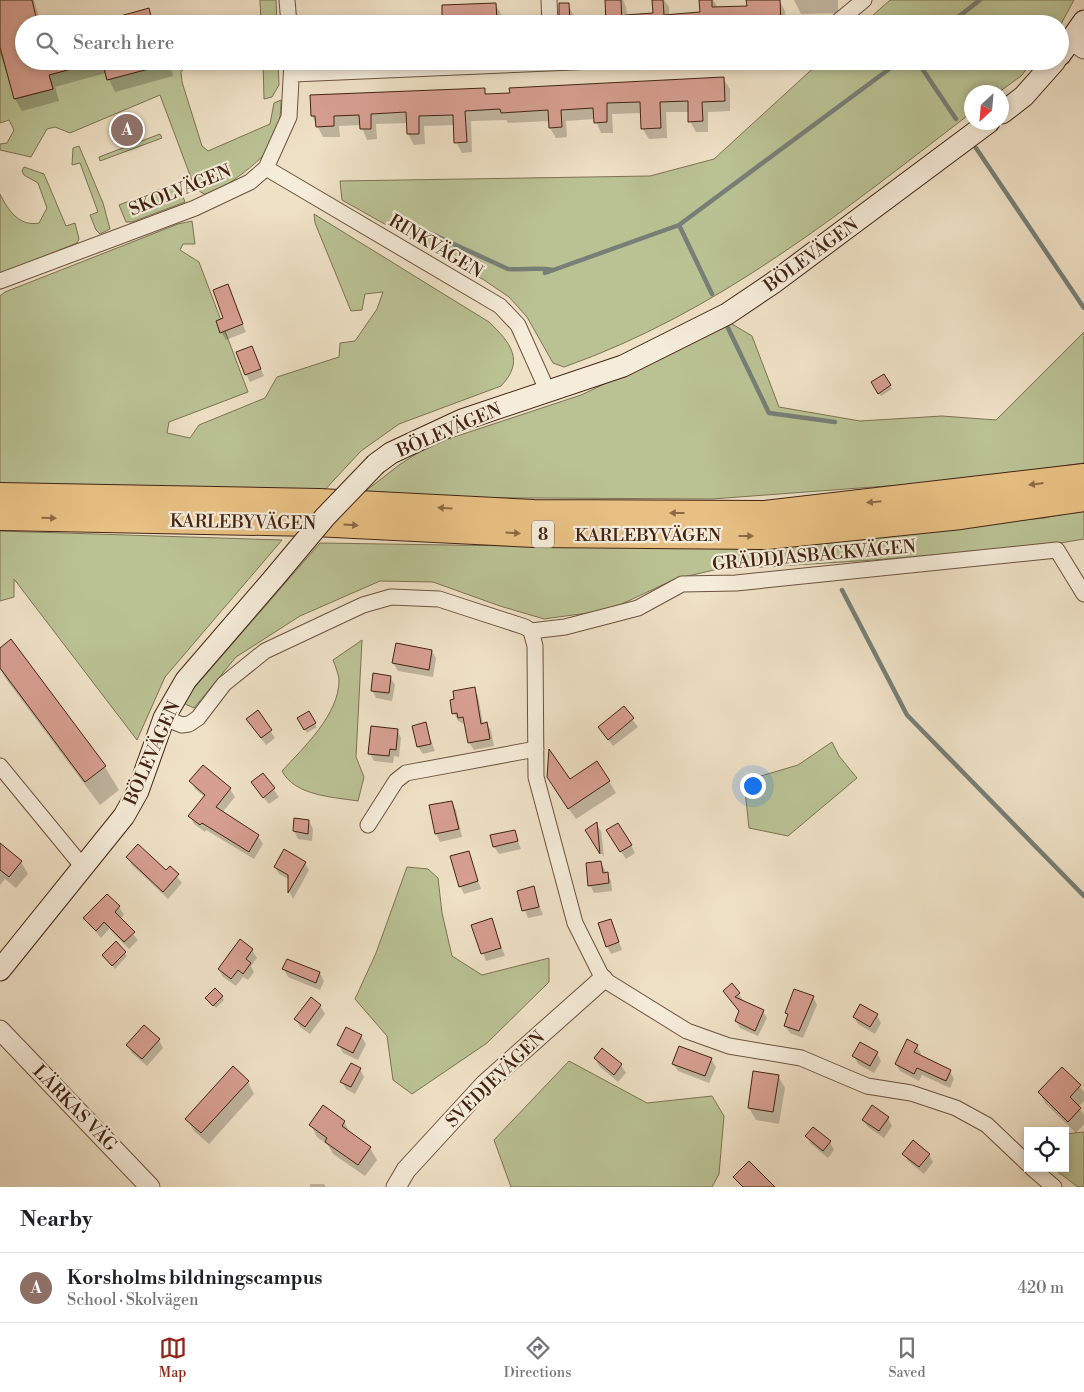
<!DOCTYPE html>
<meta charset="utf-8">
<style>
body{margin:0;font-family:"Libre Bodoni",serif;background:#f6f6f6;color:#202124}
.controls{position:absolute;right:15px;bottom:15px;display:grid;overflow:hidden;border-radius:0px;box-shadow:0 2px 8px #0003}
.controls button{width:45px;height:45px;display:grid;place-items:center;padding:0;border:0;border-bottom:1px solid #e0e0e0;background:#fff;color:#202124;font:25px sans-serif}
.compass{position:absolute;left:964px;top:85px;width:45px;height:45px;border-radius:50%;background:#fff;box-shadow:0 2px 8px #0003;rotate:206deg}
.you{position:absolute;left:752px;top:785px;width:18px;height:18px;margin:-12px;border:4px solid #fff;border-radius:50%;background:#1a73e8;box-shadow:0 0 0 8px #1a73e833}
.badge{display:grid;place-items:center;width:32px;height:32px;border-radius:50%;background:#8f2418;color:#fff;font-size:16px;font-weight:700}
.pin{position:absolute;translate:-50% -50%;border:2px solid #fff;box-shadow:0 1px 5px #0006}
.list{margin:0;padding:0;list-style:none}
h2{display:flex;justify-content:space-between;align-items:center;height:65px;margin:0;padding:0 20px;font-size:21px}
h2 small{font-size:16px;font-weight:400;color:#757577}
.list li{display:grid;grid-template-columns:32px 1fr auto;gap:15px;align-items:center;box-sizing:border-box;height:70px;padding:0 20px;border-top:1px solid #e0e0e0}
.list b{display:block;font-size:19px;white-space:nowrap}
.list p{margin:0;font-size:16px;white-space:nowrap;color:#757577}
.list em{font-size:16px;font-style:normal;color:#757577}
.icon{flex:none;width:28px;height:28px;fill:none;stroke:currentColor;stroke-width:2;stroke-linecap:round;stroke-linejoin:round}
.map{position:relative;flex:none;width:1084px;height:1187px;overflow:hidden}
.search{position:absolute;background:#fff;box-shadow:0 2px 8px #0003;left:15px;right:15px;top:15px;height:55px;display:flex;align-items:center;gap:12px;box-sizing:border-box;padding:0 18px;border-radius:28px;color:#757577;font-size:19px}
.sheet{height:135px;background:#fff}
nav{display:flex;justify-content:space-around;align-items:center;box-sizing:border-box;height:70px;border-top:1px solid #e0e0e0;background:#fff;font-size:14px;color:#757577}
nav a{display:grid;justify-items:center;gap:2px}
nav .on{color:#8f2418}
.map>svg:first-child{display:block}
.green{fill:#bac294;stroke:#7e7253}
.shadow{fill:#0003}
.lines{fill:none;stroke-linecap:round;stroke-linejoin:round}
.stream{stroke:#777f77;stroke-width:4.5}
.building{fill:#d79f91;stroke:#422312}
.minor-casing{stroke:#6d523f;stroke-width:17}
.tertiary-casing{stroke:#6d523f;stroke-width:21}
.secondary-casing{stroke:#422312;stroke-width:23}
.trunk-casing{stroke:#422312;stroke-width:28}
.minor{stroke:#f5ecda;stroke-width:15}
.tertiary{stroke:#f5ecda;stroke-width:19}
.secondary{stroke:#f5ecda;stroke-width:21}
.trunk{stroke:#e8c083;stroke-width:26}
.secondary-bridge-casing{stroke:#422312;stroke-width:23;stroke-linecap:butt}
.secondary-bridge{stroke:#f5ecda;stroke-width:21}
.oneway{fill:#8d6a45}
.labels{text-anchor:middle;stroke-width:4.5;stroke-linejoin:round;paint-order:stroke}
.shield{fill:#f5ecda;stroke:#785f4e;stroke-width:1}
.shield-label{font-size:16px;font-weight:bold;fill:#422312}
.street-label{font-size:18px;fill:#422312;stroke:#f5ecda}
</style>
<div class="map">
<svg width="1084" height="1187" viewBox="0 0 1084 1187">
<rect width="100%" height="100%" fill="#efe1c6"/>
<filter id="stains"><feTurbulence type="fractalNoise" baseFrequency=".004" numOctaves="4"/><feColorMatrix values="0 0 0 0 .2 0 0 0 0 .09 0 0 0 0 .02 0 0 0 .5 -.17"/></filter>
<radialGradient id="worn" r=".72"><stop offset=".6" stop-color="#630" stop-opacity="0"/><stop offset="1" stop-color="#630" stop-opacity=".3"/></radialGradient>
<path class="green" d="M260,0H276L277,24H261Z
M890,0H1074L1060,26V24H863Z
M0,50L15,99L53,89L49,75L99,61H102L107,80L172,61H192L181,72L182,82L202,146L208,151L270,124L274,103L281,100C281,114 279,129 274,142C269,155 222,192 207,194C201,195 196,187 193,183L160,95L70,133L55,127L47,129L31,157L0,150V144L7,143L14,130L9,120L0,123Z
M263,61H278L279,85L272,97L264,99Z
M821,61H1033L1021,76L999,92H972L971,113C843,211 718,313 564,367L553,363L527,317L509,297L484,280L342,200L340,181L650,176L714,159Z
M160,134L162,138L100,161L99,157Z
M79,146L103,203L110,229L100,234L96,230L90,215L98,212L80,163L72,165L73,148Z
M24,167L44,174L66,226L75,223L79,239L77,243L0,274V194C8,210 19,227 39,223L47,208L38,183L24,175L22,171Z
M177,182L185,202L132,222H126L119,205Z
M314,214L489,322C511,343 525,361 501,386L399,424L361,451L320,495L0,485V296L5,292L178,224L192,221L195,244H183L180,250L199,262L248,392L169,422L167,433L190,438L199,425L265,398L277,377L339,357L340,343L355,341L377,309L383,292L365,294L362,310L351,311L315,223Z
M732,324L752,336L779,407L860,421L942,416L996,420L1084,332V463L954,481L712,499L358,497L399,465L430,445L581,395Z
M1084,510V539L1042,546L874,560L714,570L675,579L609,610L544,619L500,606L433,582L380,581L300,616L236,657L194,708L185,704L188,695L320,543L580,547L785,542L1044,518Z
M0,531L282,540L165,677L137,740L14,579V597L0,601Z
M362,640L356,757L364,777L358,801C333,797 295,796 282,771C303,748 340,714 339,679C338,673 335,665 333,660Z
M832,742L839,756L857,778L788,836L749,828L744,781L798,765Z
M407,867L428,869L438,878L442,913L452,956L482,975L549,958V982L487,1043L412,1094L393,1080L387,1036L355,999L376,953Z
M569,1061L647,1103L712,1096L724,1116L719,1174L712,1187H511L494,1140Z
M1084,1132V1187H1078L1053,1168H1065V1134Z"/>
<path class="shadow" d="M0,0H34L41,24H24V61H169L173,76L115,92L106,73L55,87L59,101L22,111L15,99L0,41Z
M606,0H623L626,7L627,16L654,14L653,0H664L669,7V15L701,14V0H713L718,8L748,7L764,0H779L785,11L786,24H560L568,4L574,17L607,15Z
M794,0H838V13L801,14Z
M495,4L502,16V24H444Z
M148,10L156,24H97Z
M331,15L336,24H318V16Z
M325,61H365L326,63Z
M723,78L730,89V111L708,112V132H696L690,121L689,112H666L667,138L649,139L642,128V113L612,114L613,133H601L595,119L566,121L567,137L556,138L550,128V121L508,123L506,120L471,121L472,152L462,153L456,142L455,125L424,126L425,144L414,145L408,134V123L376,124L377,139L367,140L361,125L339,126L340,137H323L312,116L484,90L487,95Z
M228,286L246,332L226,340L221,332Z
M251,347L264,376L250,382L246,374Z
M884,376L892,389L881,396L872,383Z
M0,649L105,767L119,790L100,805L6,679L0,669Z
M432,651L436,658L433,677L398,671L393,663Z
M390,677L395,685L392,701L376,698L372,690Z
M474,689L478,696L483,724H487L491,731L494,746L474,750L469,742L466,725L458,721L454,713Z
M624,708L638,727L613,746L600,728Z
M258,712L275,738L266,745L252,727Z
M308,713L317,727L307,733L299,719Z
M425,724L435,751L423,754L418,747Z
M397,730L401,738L399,757L394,756L393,763L374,761L370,753Z
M203,767L230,789L235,797L222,813L258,836L263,844L254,859L206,830L205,832L194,824L190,816L205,797L195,789L191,781Z
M263,775L279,797L269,804L257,790Z
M569,781H609L616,793L576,819L555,789Z
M452,802L456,810L462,837L440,842L436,834L430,806Z
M309,821L313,829L312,841L298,839L294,831Z
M596,824L601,831L604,857L591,838Z
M514,831L521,849L499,854L494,847Z
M612,838L631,845L635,853L626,859Z
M0,845L21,862L28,874L16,888L5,879L0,885Z
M468,852L481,889L464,894L460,886Z
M128,857L166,872L170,868L182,883L168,899L132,865Z
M305,863L309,870L293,899L290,893V880L279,874L275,867Z
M601,863L611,881L612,891L594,893L590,885Z
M533,888L543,915L528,918L518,892Z
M107,896L119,907L124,915L120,919L138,940L129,949L109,929L101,938L84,918Z
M491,920L505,956L486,961L473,925Z
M611,920L622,950L611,954L607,946Z
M240,941L252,950L257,958L251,966L254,972L248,980L243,977L236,986L223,977L219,969Z
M116,943L127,956L115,969L103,955Z
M287,960L320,973L324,981L320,990L288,977L284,969Z
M724,992L739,994L743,1000L741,1001L763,1011L767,1018L758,1036L740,1028L736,1021L740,1013Z
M222,996L224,1000L216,1008L209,1001Z
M813,997L817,1005L803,1038L790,1033L785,1026L789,1016L786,1013Z
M311,999L320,1006L325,1014L310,1034L300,1027L296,1019Z
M877,1015L881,1023L875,1034L858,1024L854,1017Z
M361,1036L366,1044L358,1060L343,1053L339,1045Z
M159,1040L163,1048L147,1066L132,1053L128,1045Z
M917,1046L921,1054L920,1056L950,1071L954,1079L950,1088L922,1075L919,1081L900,1071L896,1064Z
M877,1053L881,1061L874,1073L858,1064L854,1056Z
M595,1058L621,1065L626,1073L618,1082L599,1066Z
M711,1059L716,1067L709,1083L678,1071L673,1064Z
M1062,1068L1084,1092V1101L1078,1107L1084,1115V1124L1076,1133L1046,1104L1039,1092Z
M360,1069L364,1077L355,1094L346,1089L342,1082Z
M778,1076L785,1088L779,1124L756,1120L749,1108Z
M248,1082L254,1094L209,1144L194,1131L187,1119Z
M888,1118L892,1126L884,1138L868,1127L863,1120Z
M344,1122L351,1134L370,1148L377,1160L365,1176L333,1154L328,1145L317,1137L311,1125Z
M807,1136L830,1142L834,1150L828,1158L811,1144Z
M904,1154L929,1155L933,1162L924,1174L908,1161Z
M310,1184H324L326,1187H310Z"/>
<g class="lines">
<path class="stream" d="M949,24L980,0
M917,61L956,119
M976,148L1084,308
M395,217L508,269C524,270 538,267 553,270
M679,225L712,294
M545,273L679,225L900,61
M728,328L769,413L835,422
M842,590L907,715L1084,896"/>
</g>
<path class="building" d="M0,0H32L37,21L24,24V61H85L86,65L49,75L53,89L14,99L0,47Z
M605,0H621L622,24H606Z
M652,0H663L664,15L700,12L699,0H712V7L747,6L746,0H780L781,24H756V17L733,19V24H626L625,15L653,13Z
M496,3L497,22L442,24V5Z
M559,3H569L570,24H559Z
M149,8L153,24H106V20Z
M102,61H164V65L107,80Z
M724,77L725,101L702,102L703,121L688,122V101L660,102L661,128L641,129L640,102L607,103V122L594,123L593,108L561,110L562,127L549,128L548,110L501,113L500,109L465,111L467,142L454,143L453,115L419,116V134H407L406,112L371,114V129H360L359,115L334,116V126L316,127L315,116H311L310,95L485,88V94L510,93L509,88Z
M228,284L243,324L220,333L216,321L223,318L213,290Z
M252,346L261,369L245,375L236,352Z
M884,374L891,385L878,394L871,382Z
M11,639L106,766L85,782L0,668V648Z
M396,643L432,650L429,670L392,663Z
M373,673L391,676L389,693L371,691Z
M475,687L481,724L487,722L490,739L468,743L463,717L458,718L457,713L452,714L450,700L454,699L453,691Z
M624,706L634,718L608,740L598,727Z
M258,710L272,730L261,738L246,719Z
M309,711L316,723L304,730L297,718Z
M426,722L431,744L417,747L412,726Z
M371,726L398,729L396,750L390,749L389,756L368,754Z
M549,749L570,779L597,761L610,781L568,809L547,777Z
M203,765L231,788L216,807L259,835L249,852L202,823L200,825L188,816L205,795L189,781Z
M263,773L275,788L263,798L251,782Z
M452,801L459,829L435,834L429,805Z
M294,818L309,820L308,834L293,831Z
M597,822L600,854L585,830Z
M618,823L632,845L620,852L606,830Z
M515,830L518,841L493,847L490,835Z
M0,843L22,861L9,877L0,870Z
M138,844L166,870L170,866L179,874L163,892L126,857Z
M284,849L306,862L288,893V875L274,867Z
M469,851L478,881L459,887L450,856Z
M601,861L603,873L608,872L609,883L588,886L586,863Z
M534,886L539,907L522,911L517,891Z
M107,894L120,906L115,912L135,932L124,942L104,922L96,931L83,918Z
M492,918L501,948L481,954L471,925Z
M611,919L619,942L606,947L598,923Z
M240,939L253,949L246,959L251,963L243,974L238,970L231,979L218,969Z
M116,941L126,952L112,966L102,955Z
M287,959L320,972L316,983L282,969Z
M732,983L740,993L735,997L764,1010L755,1031L735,1021L739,1011L723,991Z
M215,988L223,996L213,1006L205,998Z
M794,989L814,996L799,1031L784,1026L788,1014L785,1013Z
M311,997L321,1005L305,1027L294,1019Z
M860,1004L878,1014L870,1027L853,1017Z
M144,1025L160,1039L142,1059L126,1045Z
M346,1027L362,1035L353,1053L337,1045Z
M907,1039L918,1045L914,1052L951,1070L946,1081L917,1068L914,1074L895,1064Z
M860,1042L878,1052L870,1066L852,1056Z
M679,1046L712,1058L705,1076L672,1064Z
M602,1048L622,1064L614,1075L594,1058Z
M351,1063L361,1068L351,1087L340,1082Z
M233,1066L249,1081L201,1133L185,1119Z
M1062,1067L1081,1085L1070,1097L1081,1108L1068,1122L1038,1092Z
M753,1071L779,1075L773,1112L748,1108Z
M323,1105L345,1121L342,1126L371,1147L358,1165L325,1142L327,1138L309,1125Z
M872,1105L889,1117L879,1131L862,1120Z
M813,1127L831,1141L823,1151L805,1136Z
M913,1140L930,1154L919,1167L902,1154Z
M749,1161L775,1187H743L733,1177Z"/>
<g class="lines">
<g class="minor-casing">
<path id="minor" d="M287,0L289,24
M549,0L550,24
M835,24L864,0
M293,74L596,61
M266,168L500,306L518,325L548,392
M0,281L195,208L250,182L266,168L289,117L292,61
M531,631L565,627L638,608L682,584L736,583L1057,550L1084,594
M164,718L182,725L189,724L198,718L224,684L265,651L363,605L391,597L439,599L525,627L531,631L535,646L536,777L575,923L603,979L687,1031L729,1046L801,1058L867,1086L911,1093L956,1108L987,1125L1028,1164
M0,766L83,867
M368,825L396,781L406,773L536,749
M1032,1168L1054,1187"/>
</g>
<g class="tertiary-casing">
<path id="tertiary" d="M1072,41L1084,49
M0,1030L150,1187
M396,1187L406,1170L485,1084L603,979"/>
</g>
<g class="secondary-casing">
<path id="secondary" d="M1060,55L1084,21
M1002,113L1024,96L1055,61
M376,464L391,453L462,420L623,366L727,314L773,283L989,122
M0,970L124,816L138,791L164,718L186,680L274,578"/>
</g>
<g class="trunk-casing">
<path id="trunk" d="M0,496L319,502L534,513L765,514L1084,477
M0,517L314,523L534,534L767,536L961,516L1084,498"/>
</g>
<use href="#minor" class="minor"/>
<use href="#tertiary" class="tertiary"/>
<use href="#secondary" class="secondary"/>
<use href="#trunk" class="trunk"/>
<g class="secondary-bridge-casing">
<path id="secondary-bridge" d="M274,578L325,517L376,464"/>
</g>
<use href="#secondary-bridge" class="secondary-bridge"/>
</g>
<defs><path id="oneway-solid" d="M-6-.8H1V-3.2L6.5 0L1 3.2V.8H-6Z" transform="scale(1.25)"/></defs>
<g class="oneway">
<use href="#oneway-solid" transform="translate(1036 484) rotate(173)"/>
<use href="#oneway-solid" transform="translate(874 502) rotate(174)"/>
<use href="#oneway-solid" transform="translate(445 508) rotate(-177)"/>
<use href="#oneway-solid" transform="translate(677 513) rotate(-180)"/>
<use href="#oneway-solid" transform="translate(49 518) rotate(1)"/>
<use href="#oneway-solid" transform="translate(351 525) rotate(3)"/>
<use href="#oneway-solid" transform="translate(513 533) rotate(3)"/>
<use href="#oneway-solid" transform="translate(746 536)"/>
</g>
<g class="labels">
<rect class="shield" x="532" y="520.5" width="22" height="27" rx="4"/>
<g class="shield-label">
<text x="543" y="540">8</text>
</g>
<g class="street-label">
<text transform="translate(180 190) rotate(-22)" y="6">SKOLVÄGEN</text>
<text transform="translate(436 246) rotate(31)" y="6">RINKVÄGEN</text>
<text transform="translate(811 255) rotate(-36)" y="6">BÖLEVÄGEN</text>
<text transform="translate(449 430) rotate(-23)" y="6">BÖLEVÄGEN</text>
<text transform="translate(243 522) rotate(1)" y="6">KARLEBYVÄGEN</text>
<text x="648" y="541">KARLEBYVÄGEN</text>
<text transform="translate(814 555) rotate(-5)" y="6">GRÄDDJASBACKVÄGEN</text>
<text transform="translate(152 753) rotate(-66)" y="6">BÖLEVÄGEN</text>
<text transform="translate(495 1079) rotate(-44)" y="6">SVEDJEVÄGEN</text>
<text transform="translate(75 1108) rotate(46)" y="6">LÄRKAS VÄG</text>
</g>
</g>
<rect width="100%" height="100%" filter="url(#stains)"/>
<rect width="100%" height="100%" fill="url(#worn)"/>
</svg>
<div class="controls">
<button><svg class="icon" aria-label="locate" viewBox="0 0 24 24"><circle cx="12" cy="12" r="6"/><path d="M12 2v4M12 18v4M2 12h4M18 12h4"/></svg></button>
</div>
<svg class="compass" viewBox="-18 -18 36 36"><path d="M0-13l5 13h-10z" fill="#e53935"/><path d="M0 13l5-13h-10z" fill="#757577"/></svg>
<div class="you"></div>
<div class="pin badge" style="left:127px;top:130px;background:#8d6e63">A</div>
<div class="search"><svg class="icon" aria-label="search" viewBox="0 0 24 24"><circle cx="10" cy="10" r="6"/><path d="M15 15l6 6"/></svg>Search here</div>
</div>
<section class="sheet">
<h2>Nearby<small></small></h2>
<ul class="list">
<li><span class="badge" style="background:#8d6e63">A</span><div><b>Korsholms bildningscampus</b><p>School · Skolvägen</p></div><em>420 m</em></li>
</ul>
</section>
<nav>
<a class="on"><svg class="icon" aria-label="map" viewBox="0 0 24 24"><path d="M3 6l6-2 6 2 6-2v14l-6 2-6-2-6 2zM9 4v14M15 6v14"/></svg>Map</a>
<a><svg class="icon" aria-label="directions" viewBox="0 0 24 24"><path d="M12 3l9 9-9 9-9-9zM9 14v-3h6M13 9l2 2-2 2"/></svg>Directions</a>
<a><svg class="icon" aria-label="saved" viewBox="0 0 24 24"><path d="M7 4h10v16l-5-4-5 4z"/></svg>Saved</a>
</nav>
